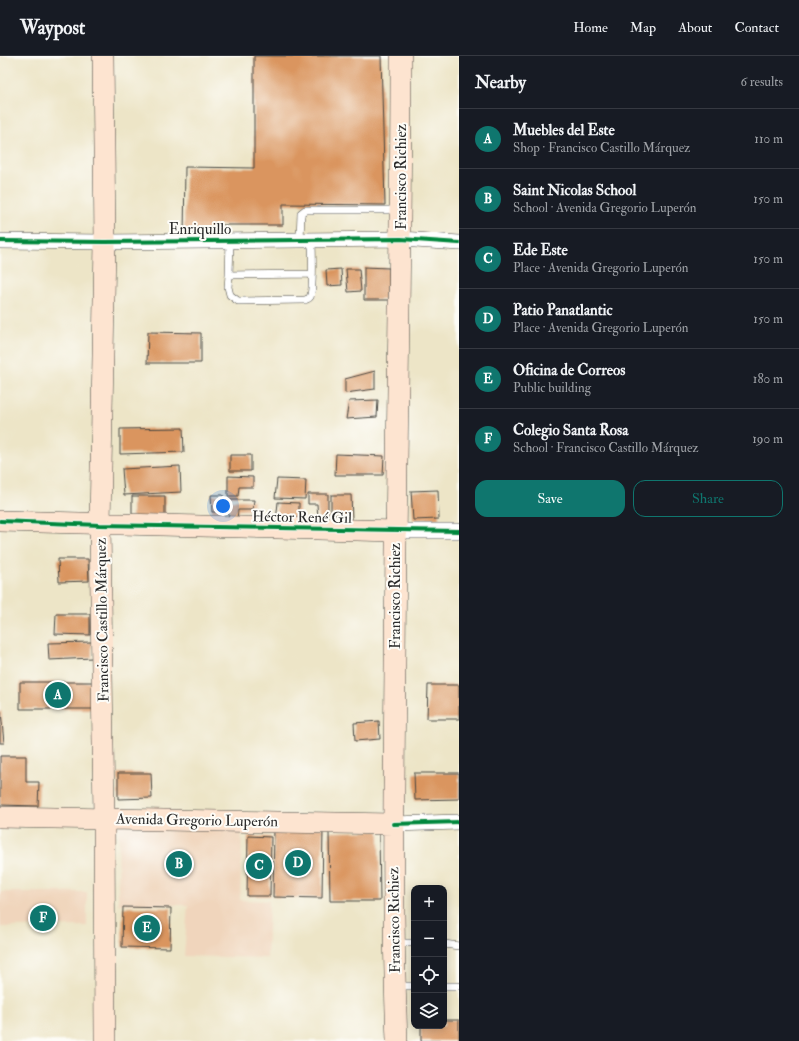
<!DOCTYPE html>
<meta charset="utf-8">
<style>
body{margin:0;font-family:"IM FELL Double Pica",serif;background:#20242c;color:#f1f3f6}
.controls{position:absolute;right:12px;bottom:12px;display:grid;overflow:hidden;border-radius:8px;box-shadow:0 2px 10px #0003}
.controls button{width:36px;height:36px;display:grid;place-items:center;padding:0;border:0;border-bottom:1px solid #363941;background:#171b24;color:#f1f3f6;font:20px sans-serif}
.you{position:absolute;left:223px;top:450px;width:14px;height:14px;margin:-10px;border:3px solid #fff;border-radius:50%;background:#1a73e8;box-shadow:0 0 0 6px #1a73e833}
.badge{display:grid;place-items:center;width:26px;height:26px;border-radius:50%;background:#0f766e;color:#fff;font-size:13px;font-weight:700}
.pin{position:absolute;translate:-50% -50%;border:2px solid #fff;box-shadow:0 1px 4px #0006}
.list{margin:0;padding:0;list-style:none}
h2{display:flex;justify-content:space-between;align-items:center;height:52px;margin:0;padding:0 16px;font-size:17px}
h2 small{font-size:13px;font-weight:400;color:#9ea1a6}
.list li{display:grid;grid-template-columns:26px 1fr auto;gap:12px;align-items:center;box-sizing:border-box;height:60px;padding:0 16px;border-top:1px solid #363941}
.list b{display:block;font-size:15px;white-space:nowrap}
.list p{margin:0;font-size:13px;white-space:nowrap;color:#9ea1a6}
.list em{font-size:13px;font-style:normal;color:#9ea1a6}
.actions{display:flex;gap:8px;padding:12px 16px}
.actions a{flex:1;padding:9px 0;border:1px solid #0f766e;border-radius:12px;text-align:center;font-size:14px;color:#0f766e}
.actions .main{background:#0f766e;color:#fff}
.icon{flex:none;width:22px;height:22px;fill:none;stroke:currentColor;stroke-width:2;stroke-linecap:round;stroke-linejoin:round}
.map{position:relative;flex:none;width:459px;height:985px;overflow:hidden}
header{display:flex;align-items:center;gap:24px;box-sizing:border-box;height:56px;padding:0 20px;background:#171b24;border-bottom:1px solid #363941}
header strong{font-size:19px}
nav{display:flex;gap:22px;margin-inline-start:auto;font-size:14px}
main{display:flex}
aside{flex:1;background:#171b24}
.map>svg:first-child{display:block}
.built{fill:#f0d5bc}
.building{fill:#da955e}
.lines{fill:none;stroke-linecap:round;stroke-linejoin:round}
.lane-casing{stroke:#484742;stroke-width:8}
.street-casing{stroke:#484742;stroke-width:16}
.secondary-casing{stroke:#484742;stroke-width:22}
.lane{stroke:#fff;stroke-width:7}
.street{stroke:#fff;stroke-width:15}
.secondary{stroke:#fde4d0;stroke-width:21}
.cycleway-casing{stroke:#fdfcf7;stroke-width:6}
.cycleway{stroke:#00873e;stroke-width:4}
.labels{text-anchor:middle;stroke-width:4;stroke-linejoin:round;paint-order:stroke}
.street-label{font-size:15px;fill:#2b2b2b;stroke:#fdfcf7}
</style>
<header>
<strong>Waypost</strong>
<nav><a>Home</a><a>Map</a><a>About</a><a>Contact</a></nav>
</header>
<main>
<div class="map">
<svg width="459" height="985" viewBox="0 0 459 985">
<rect width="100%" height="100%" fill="#fdfcf7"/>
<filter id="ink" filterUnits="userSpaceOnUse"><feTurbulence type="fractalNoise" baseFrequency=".025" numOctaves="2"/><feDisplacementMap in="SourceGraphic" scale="8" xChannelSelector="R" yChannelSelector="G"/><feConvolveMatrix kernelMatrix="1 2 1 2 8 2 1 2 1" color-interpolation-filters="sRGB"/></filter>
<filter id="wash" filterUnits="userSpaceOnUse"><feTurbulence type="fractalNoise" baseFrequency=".012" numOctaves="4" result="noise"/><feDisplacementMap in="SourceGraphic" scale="16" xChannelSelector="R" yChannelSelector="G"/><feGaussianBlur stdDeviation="0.9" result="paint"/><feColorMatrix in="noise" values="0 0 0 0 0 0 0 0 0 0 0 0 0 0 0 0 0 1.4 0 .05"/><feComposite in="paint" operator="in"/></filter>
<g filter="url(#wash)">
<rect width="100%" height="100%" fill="#ede5c7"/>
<path class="built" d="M119,768L242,772L240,844L269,845L267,902L184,900L188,849L118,848Z
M0,836H87V870L0,871Z"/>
<g id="blocks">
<path class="building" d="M254,0H381L385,149L283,148V169H215L216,180H184L185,111L254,112Z
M364,211L389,212V244H364Z
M341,213L342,229L327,230L326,214Z
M346,213H359L361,235L348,236Z
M148,276L201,277V307H147Z
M375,315V333L345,337V323Z
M378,344L377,361L346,363L349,345Z
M183,372L184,396L120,398V373Z
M336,398L384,400L383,419H335Z
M230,399H251V415H230Z
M180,410L181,436L124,439L122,413Z
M228,420L253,421V431H239L238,440H228Z
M277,423L306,424L305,443L275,442Z
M438,434L439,463L413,464L411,435Z
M308,438H328V462H318L317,448H308Z
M211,439H223L224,456H212Z
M331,439H351L352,463H342L341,459L331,458Z
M132,440H165V466L132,461Z
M228,444H254L253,454H238L237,464L229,463Z
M278,446L299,447V465L276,466Z
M58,503H88L89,525L59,526Z
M56,558H90V579L55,578Z
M92,586V602L49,604L48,587Z
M20,626H95V653H20Z
M428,629H459V663H427Z
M0,655H1L4,687H0Z
M379,665L380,683L355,685L354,667Z
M0,700H26V726H39L38,750L0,749Z
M118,717H151L152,742L118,743Z
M414,717H459V743L415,744Z
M274,772H323L322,842L273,841Z
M379,775L380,845H330L329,776Z
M248,780L271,781L270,840H247Z
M123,851L171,852L170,892L122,891Z
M444,964H459V985H421V970H444Z"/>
</g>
</g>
<g filter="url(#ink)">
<use href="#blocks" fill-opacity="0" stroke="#484742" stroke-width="1"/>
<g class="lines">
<g class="lane-casing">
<path id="lane" d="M300,184L301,157L305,154H398
M312,218L229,219L228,231L230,239L238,245L305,244C307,243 309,243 310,241C314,235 312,194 312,184
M229,219L230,185
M396,887H414
M444,888L459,890
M397,930H414
M444,930H459"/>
</g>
<g class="street-casing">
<path id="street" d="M0,185L105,186L401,183L459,187
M396,475H459
M393,768L459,766"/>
</g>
<g class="secondary-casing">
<path id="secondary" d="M103,0L105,186L100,469L104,762L105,985
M0,465L396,475
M0,761L393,768
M397,985C392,860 394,734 395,609C396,406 401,203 401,0"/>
</g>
<use href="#lane" class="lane"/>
<use href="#street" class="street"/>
<use href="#secondary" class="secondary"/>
<g class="cycleway-casing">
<path id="cycleway" d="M0,185L105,186L401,183L459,187
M0,465L100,469L459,475
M393,768L459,766"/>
</g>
<use href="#cycleway" class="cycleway"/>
</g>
</g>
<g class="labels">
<g class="street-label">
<text transform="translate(401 121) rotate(-90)" y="5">Francisco Richiez</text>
<text x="200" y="178">Enriquillo</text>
<text transform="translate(302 461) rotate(1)" y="5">Héctor René Gil</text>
<text transform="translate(395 540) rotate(-90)" y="5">Francisco Richiez</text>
<text transform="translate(102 564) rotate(-91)" y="5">Francisco Castillo Márquez</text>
<text transform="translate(197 764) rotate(1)" y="5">Avenida Gregorio Luperón</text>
<text transform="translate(394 864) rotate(-91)" y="5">Francisco Richiez</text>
</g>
</g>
</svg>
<div class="controls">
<button>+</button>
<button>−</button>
<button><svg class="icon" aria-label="locate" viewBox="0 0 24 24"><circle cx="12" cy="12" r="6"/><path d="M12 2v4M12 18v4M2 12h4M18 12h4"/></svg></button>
<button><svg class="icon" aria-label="layers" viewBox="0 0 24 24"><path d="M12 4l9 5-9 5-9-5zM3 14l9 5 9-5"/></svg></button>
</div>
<div class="you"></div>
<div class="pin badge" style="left:58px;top:639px">A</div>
<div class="pin badge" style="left:179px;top:808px">B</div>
<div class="pin badge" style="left:259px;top:810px">C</div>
<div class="pin badge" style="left:298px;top:807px">D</div>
<div class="pin badge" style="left:147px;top:872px">E</div>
<div class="pin badge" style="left:43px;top:862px">F</div>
</div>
<aside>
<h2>Nearby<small>6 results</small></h2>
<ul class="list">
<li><span class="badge">A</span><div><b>Muebles del Este</b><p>Shop · Francisco Castillo Márquez</p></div><em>110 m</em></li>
<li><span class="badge">B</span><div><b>Saint Nicolas School</b><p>School · Avenida Gregorio Luperón</p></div><em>150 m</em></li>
<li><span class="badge">C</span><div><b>Ede Este</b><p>Place · Avenida Gregorio Luperón</p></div><em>150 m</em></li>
<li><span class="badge">D</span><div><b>Patio Panatlantic</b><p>Place · Avenida Gregorio Luperón</p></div><em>150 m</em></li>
<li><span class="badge">E</span><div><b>Oficina de Correos</b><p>Public building</p></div><em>180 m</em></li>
<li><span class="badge">F</span><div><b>Colegio Santa Rosa</b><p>School · Francisco Castillo Márquez</p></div><em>190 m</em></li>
</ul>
<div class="actions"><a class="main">Save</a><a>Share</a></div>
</aside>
</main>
